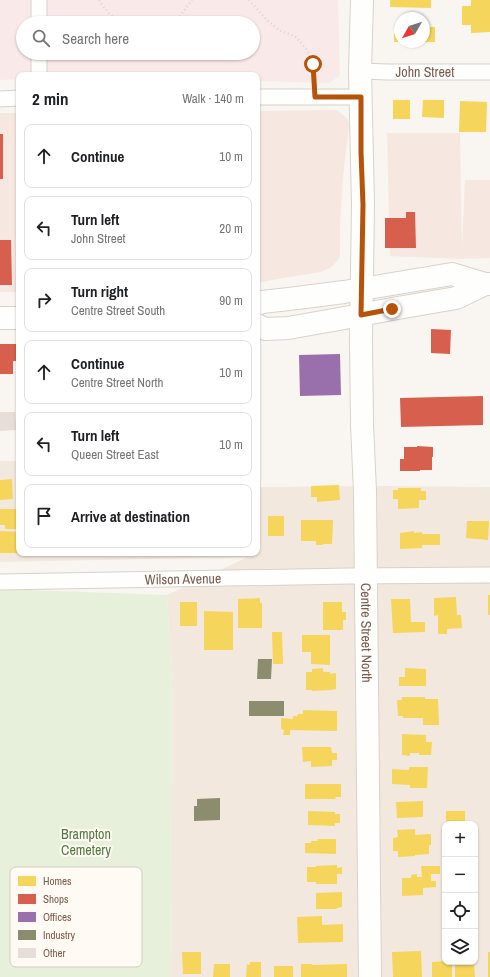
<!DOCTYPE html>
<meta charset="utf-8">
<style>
body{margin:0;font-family:"Archivo Narrow",sans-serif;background:#f6f6f6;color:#202124}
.controls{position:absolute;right:12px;bottom:12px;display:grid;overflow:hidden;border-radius:8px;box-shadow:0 1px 3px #0004}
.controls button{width:36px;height:36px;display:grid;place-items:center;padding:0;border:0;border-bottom:1px solid #e0e0e0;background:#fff;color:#202124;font:20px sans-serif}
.compass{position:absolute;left:394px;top:12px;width:36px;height:36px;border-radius:50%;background:#fff;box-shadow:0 1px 3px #0004;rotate:231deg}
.stop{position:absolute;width:12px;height:12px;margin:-9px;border:3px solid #b45309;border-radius:50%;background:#fff}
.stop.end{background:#b45309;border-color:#fff;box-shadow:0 1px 4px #0008}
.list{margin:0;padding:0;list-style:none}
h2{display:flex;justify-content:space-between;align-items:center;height:52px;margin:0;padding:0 16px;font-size:17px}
h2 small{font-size:13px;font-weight:400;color:#757577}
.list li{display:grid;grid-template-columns:26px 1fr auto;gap:12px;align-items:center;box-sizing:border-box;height:64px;margin:0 8px 8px;padding:0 8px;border:1px solid #e0e0e0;border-radius:8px}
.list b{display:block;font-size:15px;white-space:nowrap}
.list p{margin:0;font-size:13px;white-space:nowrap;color:#757577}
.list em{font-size:13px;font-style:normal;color:#757577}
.icon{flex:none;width:22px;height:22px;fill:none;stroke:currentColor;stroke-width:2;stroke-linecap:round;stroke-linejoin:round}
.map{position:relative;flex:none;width:490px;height:977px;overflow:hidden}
.search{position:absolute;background:#fff;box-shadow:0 1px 3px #0004;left:16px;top:16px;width:244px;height:44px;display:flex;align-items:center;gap:10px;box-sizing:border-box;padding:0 14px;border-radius:22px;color:#757577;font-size:15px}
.panel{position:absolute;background:#fff;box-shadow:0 1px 3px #0004;left:16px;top:72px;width:244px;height:484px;border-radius:8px}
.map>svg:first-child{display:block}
.residential{fill:#f2e8de;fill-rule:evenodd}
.commercial{fill:#f6e8e1}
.medical{fill:#fae9e9;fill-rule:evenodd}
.green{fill:#e7f0db}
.homes{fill:#f6d55c}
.shops{fill:#d6604d}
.offices{fill:#9970ab}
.industry{fill:#8c8c6e}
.building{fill:#e6ded7}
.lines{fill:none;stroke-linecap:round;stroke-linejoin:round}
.street-casing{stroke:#d7d1cb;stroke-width:17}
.secondary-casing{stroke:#d9d2cb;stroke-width:24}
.path{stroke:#dcd5d0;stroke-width:2.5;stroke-dasharray:1 3;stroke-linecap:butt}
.street{stroke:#fefefd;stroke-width:15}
.secondary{stroke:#fefefd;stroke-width:22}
.route{stroke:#b45309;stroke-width:5}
.labels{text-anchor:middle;stroke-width:4;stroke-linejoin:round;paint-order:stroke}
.street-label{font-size:14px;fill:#7a5c4d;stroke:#fffaf3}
.park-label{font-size:14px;fill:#537a41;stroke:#fffaf3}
.key{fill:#fffaf3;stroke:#d7cbc1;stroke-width:1}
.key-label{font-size:11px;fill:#7a5c4d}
</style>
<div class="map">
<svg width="490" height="977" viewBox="0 0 490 977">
<rect width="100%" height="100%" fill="#f9f5f0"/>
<path class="residential" d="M0,461H19V553H257V487L386,486L490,487V977H170L173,708L167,595L248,557L0,562ZM445,824H475V962H445Z"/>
<path class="commercial" d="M334,110L338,111L347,118L349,123V126L343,177L340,225V253L339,259L330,268L321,272L283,278L257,283V111Z
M0,113H19V292H0Z
M387,133H460L462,248L465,180H490V258L462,259L390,256Z"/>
<path class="medical" d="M0,0H338L340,75L330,83L257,81V75H19V79L0,80ZM23,23H253V53H23Z"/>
<path class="green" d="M0,589L167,595L173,708L170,977H0Z"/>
<path class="homes" d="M390,0H431V8L390,7Z
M471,0H490V32L471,33V25H462V6H471Z
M398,23H400V42H394V33L398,34Z
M424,27H435V42H424Z
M393,100H410V119H393Z
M423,100H444V118L422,117Z
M460,101L487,102L486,132H459Z
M12,479L13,499L0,500V480Z
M339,485L340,500L317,502V497H311V486Z
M398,488H421V491H426V500H419V508L398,509V499H393V490H398Z
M0,509H19V529H5V525H0Z
M257,509H260V523H257Z
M268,516H284V536H268Z
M301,520H333L332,544H323V545H316V541H301Z
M467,521H489L488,540L466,538Z
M0,531L19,532V553H0Z
M414,531V533L422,532V534H440V545H422V548L400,549V533Z
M488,595H490V615H488Z
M456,597L457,615H461L462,628L447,629V634H438V615L434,616V598Z
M260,598V603H262V628H238V599Z
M391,599H410L411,622H425V632L393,633Z
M180,602H197V626H180Z
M323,602H342V612H346V620H343V630H323Z
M204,611L233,612V650H204Z
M272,632H282L283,664H273Z
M302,635H330V665L311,664V652H302Z
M323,668V672H330V674L336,673V689L331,690L312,691V690H306V672H312V669Z
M405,668L426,669V686H399V677H405Z
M402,697H425V699H438L439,725H423V718H403V716H398L397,700H402Z
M303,710L337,711V731L290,730V735H283L284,730L281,729V718L293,719V716H297L298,714H303Z
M402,734L426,735V742H432L431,755H419V753H410V756L402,755Z
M302,747H331L332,753H337V760H332V766L311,767V761L303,762Z
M409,767H428L427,788H410V785L392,784V769L409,770Z
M305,784H341V797H335L336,799H305Z
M423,801V817L397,818L396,802Z
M308,811L335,812V814H340V823H335V826L308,825Z
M446,811H465V824H446Z
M415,829V835L431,834V845H429V854L415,855V856L398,857V851H393V838L398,837L397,830Z
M318,839H336V854L305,853V843H311V841H317Z
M337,865V868L342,867V874H337V884H316V882H307V867H316V866Z
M421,866H440V874H431V881H436V887L423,888V895L402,896V878H411V875L417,874V877H422Z
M342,892V907L337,908L336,909H316V893Z
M322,916V925L343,924V942L298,943L297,917Z
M421,951L422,977H393L392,952Z
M182,952H201V974H183Z
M488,952H490V977H488Z
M445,961L452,962V977H432V962Z
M250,962H261V977H246L247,964L250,965Z
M455,962H474L475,977H455Z
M214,964H230V977H213Z
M301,964H312V965L347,964V977H301Z
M274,966H293V977H274Z"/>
<path class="shops" d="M0,134H3V179H0Z
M406,212H415L416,248H385V218H406Z
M0,240H11L12,285H0Z
M431,329L451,330L450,354L431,353Z
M0,344H19V361H13V374H0Z
M257,371H258L259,406H257Z
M483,396V425L401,427L400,398Z
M417,446L433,447V457H432V470H420V471H400V459H404V447H417Z"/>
<path class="offices" d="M340,354L341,395L300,396L299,355Z"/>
<path class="industry" d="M258,659H272L271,679H257Z
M249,701H284V716H249Z
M220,798V820L194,821V806H197V799Z"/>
<path class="building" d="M0,412H15L16,430L0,431Z"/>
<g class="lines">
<g class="street-casing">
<g id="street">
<path d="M39,23V0"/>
<path d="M39,53V75"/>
<path id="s1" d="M360,71L388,72H490"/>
<path d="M257,97H361"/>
<path d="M0,99L19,98"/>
<path id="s2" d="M0,582L350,576L490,575"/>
</g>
</g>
<g class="secondary-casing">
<g id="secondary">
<path id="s3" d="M362,0L360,71L363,205L361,340L362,424L365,492L370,977"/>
<path d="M257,304L262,302L289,299L344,292L452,274L485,284H490"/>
<path d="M0,318H19"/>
<path d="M257,325L265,329L288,328L339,319L392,309L456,298L485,284"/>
</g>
</g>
<path class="path" d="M99,0C105,9 111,17 121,23
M249,0L267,20L279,30L296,37L307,50L313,65L314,82
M175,23L192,0"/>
<use href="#street" class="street"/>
<use href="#secondary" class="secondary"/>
</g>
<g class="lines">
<path class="route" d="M313,64L315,97H361V152L363,205L361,315L392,309"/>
</g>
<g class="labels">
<g class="street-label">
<text dy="5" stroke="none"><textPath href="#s1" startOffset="65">John Street</textPath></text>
<text dy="5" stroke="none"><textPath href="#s2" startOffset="183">Wilson Avenue</textPath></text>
<text dy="5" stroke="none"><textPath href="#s3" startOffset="633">Centre Street North</textPath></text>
</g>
<g class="park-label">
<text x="86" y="839">Brampton<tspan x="86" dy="16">Cemetery</tspan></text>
</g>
</g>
<rect x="10" y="867" width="132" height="100" rx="6" class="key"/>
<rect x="18" y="876" width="18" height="10" fill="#f6d55c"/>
<rect x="18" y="894" width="18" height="10" fill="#d6604d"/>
<rect x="18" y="912" width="18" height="10" fill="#9970ab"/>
<rect x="18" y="930" width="18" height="10" fill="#8c8c6e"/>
<rect x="18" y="948" width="18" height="10" fill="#e6ded7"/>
<g class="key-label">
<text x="43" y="885">Homes</text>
<text x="43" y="903">Shops</text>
<text x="43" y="921">Offices</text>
<text x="43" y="939">Industry</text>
<text x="43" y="957">Other</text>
</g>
</svg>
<div class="controls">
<button>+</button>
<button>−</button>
<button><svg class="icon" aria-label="locate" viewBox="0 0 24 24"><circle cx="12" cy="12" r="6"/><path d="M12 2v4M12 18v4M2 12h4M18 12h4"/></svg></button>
<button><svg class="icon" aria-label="layers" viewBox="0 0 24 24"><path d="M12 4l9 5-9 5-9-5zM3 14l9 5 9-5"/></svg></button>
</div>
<svg class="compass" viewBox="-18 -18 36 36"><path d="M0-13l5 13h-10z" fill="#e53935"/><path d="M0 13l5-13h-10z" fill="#757577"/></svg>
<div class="stop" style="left:313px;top:64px"></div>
<div class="stop end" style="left:392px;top:309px"></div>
<div class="search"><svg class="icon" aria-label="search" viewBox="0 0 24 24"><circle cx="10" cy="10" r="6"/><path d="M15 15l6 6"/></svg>Search here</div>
<section class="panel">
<h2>2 min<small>Walk · 140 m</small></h2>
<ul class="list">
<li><svg class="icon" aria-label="ahead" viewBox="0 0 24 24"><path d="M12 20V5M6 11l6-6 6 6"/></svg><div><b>Continue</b></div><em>10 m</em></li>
<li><svg class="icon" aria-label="left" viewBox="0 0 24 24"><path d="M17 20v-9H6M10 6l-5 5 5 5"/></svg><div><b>Turn left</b><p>John Street</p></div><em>20 m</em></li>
<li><svg class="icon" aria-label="right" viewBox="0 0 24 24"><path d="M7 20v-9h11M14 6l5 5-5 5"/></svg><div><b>Turn right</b><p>Centre Street South</p></div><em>90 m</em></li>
<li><svg class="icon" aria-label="ahead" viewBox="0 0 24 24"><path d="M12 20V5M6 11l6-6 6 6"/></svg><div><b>Continue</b><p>Centre Street North</p></div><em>10 m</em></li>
<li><svg class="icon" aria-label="left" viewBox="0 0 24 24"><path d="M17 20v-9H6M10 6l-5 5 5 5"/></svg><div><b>Turn left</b><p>Queen Street East</p></div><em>10 m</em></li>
<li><svg class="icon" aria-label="arrive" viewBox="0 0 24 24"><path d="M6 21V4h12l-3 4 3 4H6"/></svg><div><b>Arrive at destination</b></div></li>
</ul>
</section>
</div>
